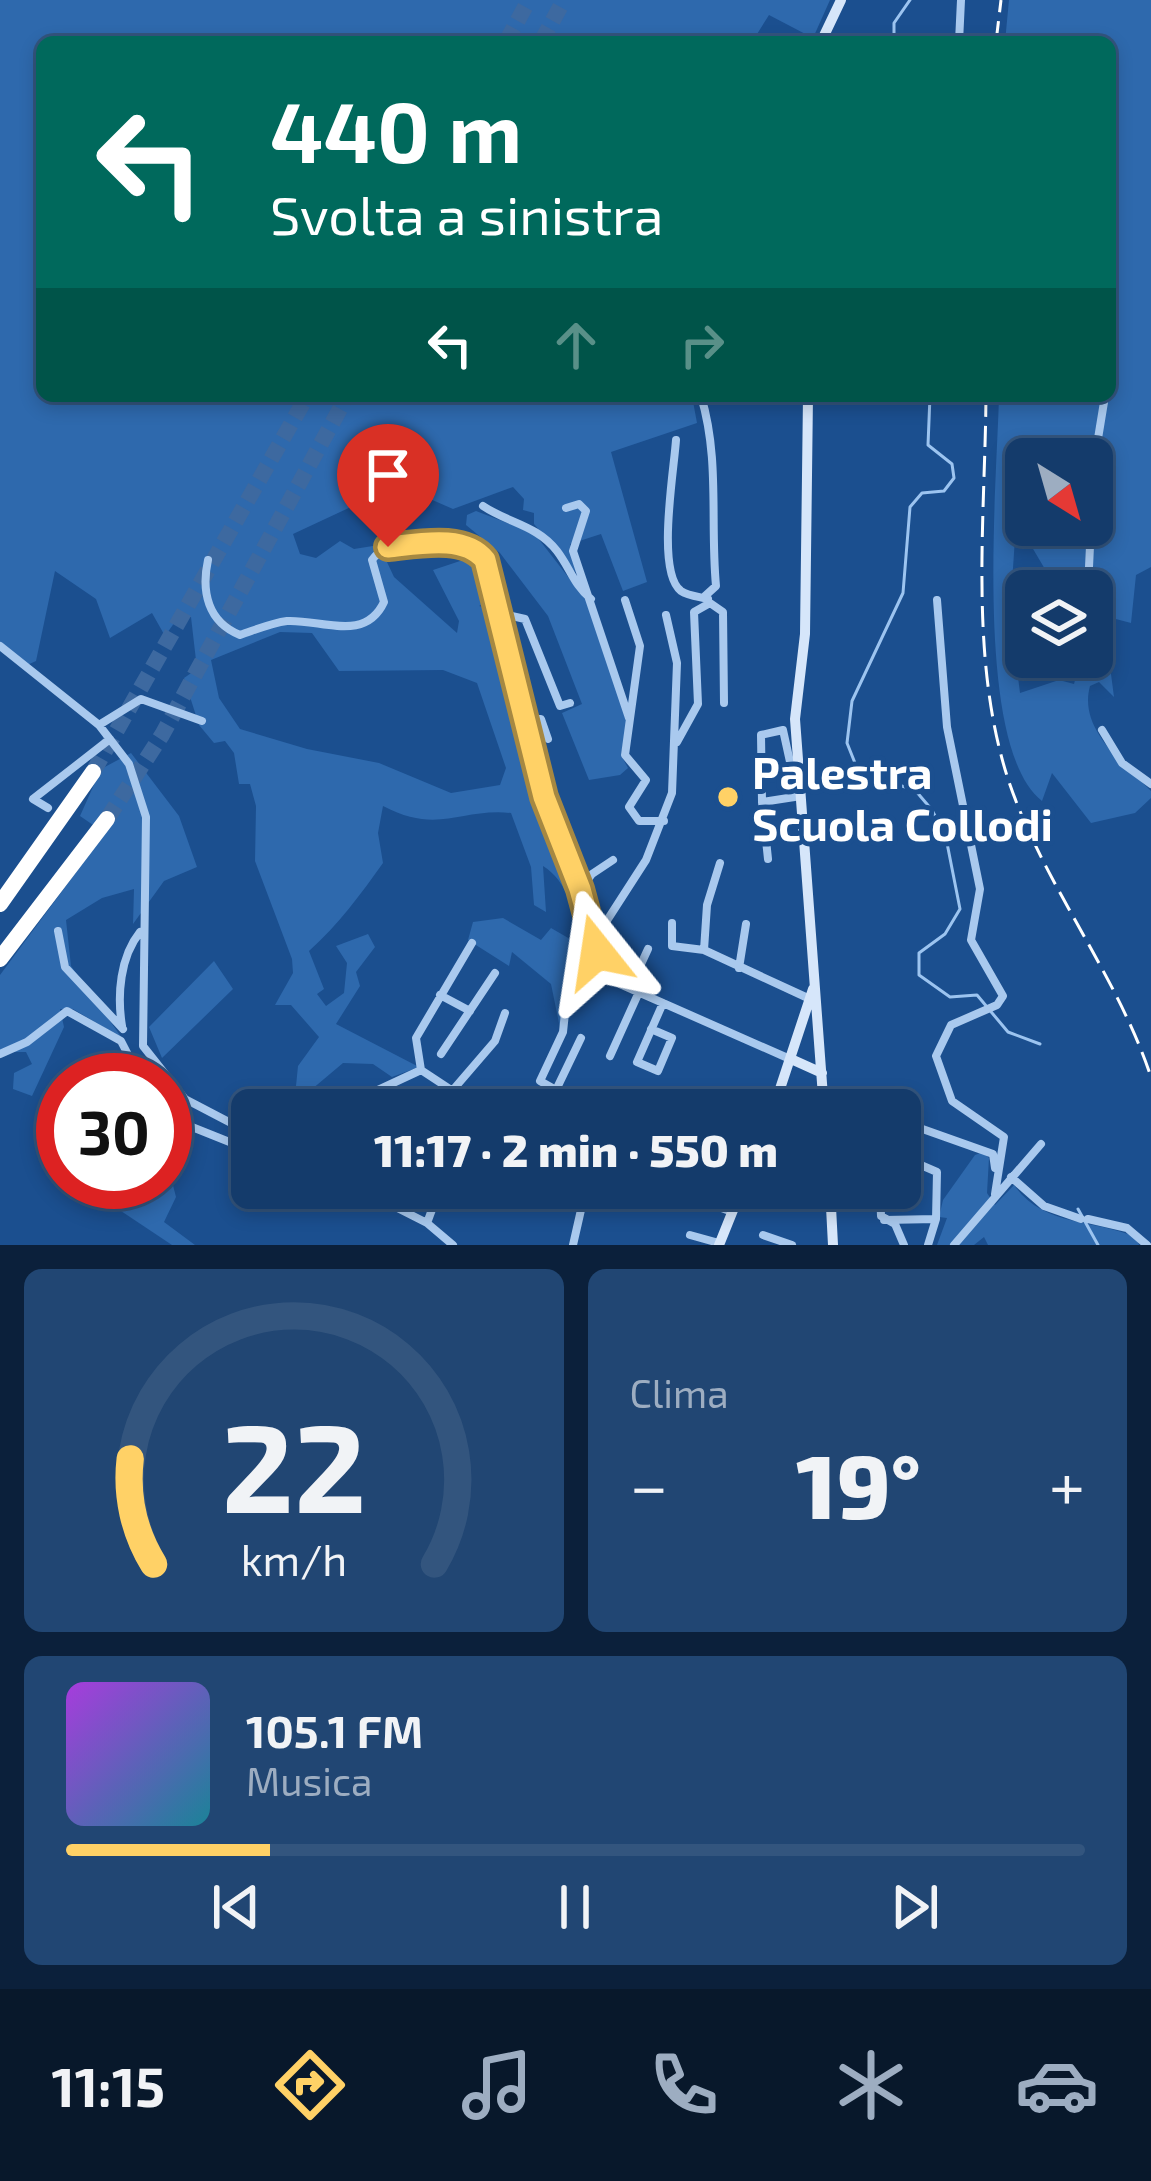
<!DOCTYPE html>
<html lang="it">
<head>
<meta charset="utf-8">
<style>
  body { margin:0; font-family:"Exo 2",sans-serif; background:#214673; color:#f1f3f6; height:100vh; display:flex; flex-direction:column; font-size:45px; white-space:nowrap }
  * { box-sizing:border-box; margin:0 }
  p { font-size:39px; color:#9dadc1 }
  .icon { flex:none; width:66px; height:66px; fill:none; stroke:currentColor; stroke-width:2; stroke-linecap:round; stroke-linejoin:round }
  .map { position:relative; height:1245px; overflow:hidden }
  .sheet { display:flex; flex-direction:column; gap:24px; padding:24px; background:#0b203b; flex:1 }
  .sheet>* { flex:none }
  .top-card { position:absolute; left:36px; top:36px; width:1080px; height:366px; border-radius:18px; box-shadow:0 6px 18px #0003,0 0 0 3px #33557e; background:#00695c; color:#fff; overflow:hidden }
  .needle { width:78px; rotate:143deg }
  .buttons { position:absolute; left:1005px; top:438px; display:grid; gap:24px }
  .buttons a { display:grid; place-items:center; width:108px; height:108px; border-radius:18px; background:#143b6b; box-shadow:0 6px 18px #0003,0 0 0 3px #33557e; font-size:60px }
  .speed { position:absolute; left:36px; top:1053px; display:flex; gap:24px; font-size:60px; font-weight:700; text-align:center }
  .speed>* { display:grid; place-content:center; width:156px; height:156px; border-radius:50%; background:#143b6b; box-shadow:0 6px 18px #0003,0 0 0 3px #33557e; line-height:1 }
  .speed .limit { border:18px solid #d22; background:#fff; color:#111 }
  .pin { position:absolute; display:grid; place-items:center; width:102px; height:102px; color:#fff; margin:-123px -51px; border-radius:50% 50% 50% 0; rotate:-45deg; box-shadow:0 0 12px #0007 }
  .pin .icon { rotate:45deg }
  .me { position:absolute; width:132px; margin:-66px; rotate:345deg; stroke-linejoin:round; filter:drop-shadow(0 0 9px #0008) }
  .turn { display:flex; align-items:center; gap:42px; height:252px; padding:0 36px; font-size:54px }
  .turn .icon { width:156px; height:156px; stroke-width:2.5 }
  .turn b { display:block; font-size:84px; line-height:102px }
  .lanes { display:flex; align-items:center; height:114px; padding:0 36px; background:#0003; justify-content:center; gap:60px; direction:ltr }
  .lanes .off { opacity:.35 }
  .big { font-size:90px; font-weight:800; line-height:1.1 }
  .sheet .card { flex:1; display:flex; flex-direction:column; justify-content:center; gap:18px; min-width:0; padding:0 42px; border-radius:18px; background:#214673 }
  .sheet .dial { align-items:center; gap:0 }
  .dial svg { height:312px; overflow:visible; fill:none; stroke:#33557e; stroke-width:7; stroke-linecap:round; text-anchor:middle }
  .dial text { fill:#f1f3f6; stroke:none }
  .song { display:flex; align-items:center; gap:36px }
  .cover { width:144px; height:144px; border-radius:18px; background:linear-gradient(135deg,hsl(280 70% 55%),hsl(190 70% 35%)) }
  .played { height:12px; border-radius:6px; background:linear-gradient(90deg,#ffd166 20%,#33557e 20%) }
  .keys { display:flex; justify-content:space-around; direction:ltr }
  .heat { display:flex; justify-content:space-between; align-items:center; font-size:66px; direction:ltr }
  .sheet .tiles { flex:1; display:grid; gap:24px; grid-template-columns:1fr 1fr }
  .card:last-child { grid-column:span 2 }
  .trip { position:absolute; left:231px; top:1089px; width:690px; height:120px; border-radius:18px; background:#143b6b; box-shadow:0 6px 18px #0003,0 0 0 3px #33557e; font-weight:800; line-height:120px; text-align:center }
  .menu { display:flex; height:192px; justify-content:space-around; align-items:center; background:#08182b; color:#9dadc1 }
  .menu .icon { width:84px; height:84px }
  .menu .selected { color:#ffd166 }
  .menu b { font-size:54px; color:#f1f3f6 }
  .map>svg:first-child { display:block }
  .green { fill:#2e69ad; fill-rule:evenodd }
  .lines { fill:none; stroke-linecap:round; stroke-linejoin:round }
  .stream { stroke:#9cc4f0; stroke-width:3 }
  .highway-tunnel { stroke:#3d69a0; stroke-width:16; stroke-dasharray:16 8; stroke-linecap:butt }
  .street { stroke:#a9c9ee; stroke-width:8 }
  .secondary { stroke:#d6e6fa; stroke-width:10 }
  .highway { stroke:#fff; stroke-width:16 }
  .rail { stroke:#fff; stroke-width:3; stroke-dasharray:21 9; stroke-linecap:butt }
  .route-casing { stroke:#a68842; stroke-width:30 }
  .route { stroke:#ffd166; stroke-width:21 }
  .poi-dot { fill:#ffd166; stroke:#1b4f8f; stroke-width:4.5 }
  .labels { text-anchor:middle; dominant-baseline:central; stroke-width:10; stroke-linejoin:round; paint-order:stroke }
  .poi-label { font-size:45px; font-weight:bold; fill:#fff; stroke:#1b4f8f; text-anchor:start }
</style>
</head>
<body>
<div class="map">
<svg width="1151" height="1245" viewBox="0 0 1151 1245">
  <rect width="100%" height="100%" fill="#1b4f8f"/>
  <!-- green -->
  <path class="green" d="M0,0H830L813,38L769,15L752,42H42V396H692L697,423L611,452L647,582L623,591L601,534L570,544L579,576L534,524V513L523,510L524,499L513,487L453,509L398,485L293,534L300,554L316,558L340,541L354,549L379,545L394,577L457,633L459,621L433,570L478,555L488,562L489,601L479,606L488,608L536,782L577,887L595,959L567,961L560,1028L551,984L512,952L509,966L468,940L473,922L503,918L541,940L551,928L570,939L578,935C572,908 568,882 543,866L546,912L534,905L531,867L511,813C460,808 438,835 383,806L378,833L383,863C361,894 338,925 309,951L324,989L317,994L326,1006L344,993L347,963L336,946L368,934L375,947L356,972L360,986L336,1024L419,1067L392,1077L373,1064L343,1063L305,1095L296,1086L298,1066L319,1037L291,1005H275L293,973L292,959L255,861L256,806L250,784H239L234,753L225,741L214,743L199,725L184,678L197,669L191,617L177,619L165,636L152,613L110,638L96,599L55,571L36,661L25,666L0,642ZM280,632L312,633L339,671L443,670L477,683L506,768L500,785L451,793L379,763L307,749L240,729L219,698L211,660Z
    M1009,0H1151V567L1136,575L1131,623L1112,618L1092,591L1049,576L1026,537L1015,538L1010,613L1020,693L1059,680L1074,684L1081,657H1092V600L1102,605L1114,697L1099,682L1090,686C1078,729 1123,763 1151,791V798L1135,813L1091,823L1052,773L1042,801C973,747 997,485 999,396H1110V42H1005ZM1026,459H1092V525H1026Z
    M476,511L534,533L590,605L628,717L621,755L628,768L620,775L589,780L562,713L582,704L548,616L500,553L466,525L467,515Z
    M131,753L179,816L197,867L164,881L133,924L134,889L102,898L66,920L71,966L122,1038L73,1009H60L64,1027L32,1096L13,1089L14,1073L32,1064L26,1052H0V975L117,817L101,819L96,827L80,816L101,769Z
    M214,961L233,989L162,1058L149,1027Z
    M983,1152L989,1158L987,1193L995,1205L1014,1185C1043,1227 1093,1219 1136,1237L1139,1245H988L984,1237L974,1245H937L947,1218L939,1217L943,1200L975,1155Z
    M165,1154L176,1197L164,1222L195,1245H172L121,1211L148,1182H165Z"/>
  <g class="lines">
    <!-- stream -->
    <path class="stream" d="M894,42V23L910,0
      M930,396L928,445L952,464L954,478L944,491L922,493L910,507L903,593L852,701L847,743L859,773L915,790L932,810L946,838L960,909L945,934L919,953V975L950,997L977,995L1008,1032L1040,1044
      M1078,1209L1098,1245"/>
    <!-- highway-tunnel -->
    <path class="highway-tunnel" d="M506,42L529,0
      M541,42L564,0
      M93,772L307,396
      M107,819L162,735L347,396"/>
    <!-- street -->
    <path class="street" d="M959,42L961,0
      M701,396C720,459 710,521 716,586L705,596
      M676,440C674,471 656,572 681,591C688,596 701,597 708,599
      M1092,475L1105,396
      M483,506C508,523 537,525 557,551C570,568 574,585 591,599
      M566,508L579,504L586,511L573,551L629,718
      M208,560C201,592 208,622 240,635C255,630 271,623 287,621C321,619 365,643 384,602L372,560C389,535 459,537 481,555L544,797L595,942
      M1089,567L1091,525
      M625,600L640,646L625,755L646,780L629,807L639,821H664
      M937,600L947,727L980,889L971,940L1003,996L997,1005L951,1025L936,1056L952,1101L1004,1137L995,1194
      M495,612L525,619L560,706L570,703
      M666,615L677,663L672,793L646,860L597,936V952L613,981L790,1059
      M0,646L99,725L129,764L146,817L143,1046L185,1099L252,1134
      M522,719H541L548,739
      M99,725L141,699L202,721
      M1102,730L1122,763L1151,784
      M677,742L698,704L694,612L710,603L723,612L724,703
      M762,802L761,735L783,730L796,789
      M48,808L33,799L110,739
      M768,859L762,802L801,796
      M581,889L592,874L613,860
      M672,923V946L704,950L810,999
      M58,931L65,967L123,1029
      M704,950L707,905L720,863
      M570,966L563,1032L540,1081L556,1090L581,1038
      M739,968L746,924
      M630,988L648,949
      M440,995L470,1011
      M122,1026C117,995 120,957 140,932
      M651,1029L672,1038L658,1071L637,1062C646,1042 654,1023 663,1003
      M0,1054L27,1042L67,1011L121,1041L141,1080
      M441,1054L495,973
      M610,1056L639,992
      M421,1070L416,1038L472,943
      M421,1070L465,1099L471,1110
      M452,1091L495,1041L505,1013
      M823,1096L844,1095L859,1110
      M165,1109L192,1127L252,1151
      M362,1110L378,1090L421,1070
      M434,1110L444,1096
      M900,1121L993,1154L995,1168
      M900,1156L937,1172L936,1219
      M1011,1177L1044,1206L1081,1219
      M337,1188L364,1190
      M358,1188L427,1223L453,1245
      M441,1188L477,1207L498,1188
      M670,1188L732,1212
      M880,1188L881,1216L895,1224L904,1245
      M1088,1219L1127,1228L1147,1245
      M884,1220L936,1219L928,1245
      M427,1223L440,1188
      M690,1235L719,1243
      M763,1235L792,1245
      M573,1245L586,1188
      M954,1245L1041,1144"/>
    <!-- secondary -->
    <path class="secondary" d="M821,42L841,0
      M808,396L805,634L795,719L824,1110
      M791,1059L822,1073
      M773,1110L813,989
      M830,1188L833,1245
      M719,1245L742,1188"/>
    <!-- highway -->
    <path class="highway" d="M0,904L93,772
      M0,959L107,819"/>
    <!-- rail -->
    <path class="rail" d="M996,42L1001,0
      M986,396C985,521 969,658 1008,779C1043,884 1116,972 1151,1077"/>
  </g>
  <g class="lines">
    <defs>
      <path id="route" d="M388,547C418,544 465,534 485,560L544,797L580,889L597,952"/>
    </defs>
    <!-- route casing -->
    <use href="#route" class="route-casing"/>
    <!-- route -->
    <use href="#route" class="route"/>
  </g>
  <!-- markers -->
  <circle class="poi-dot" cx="728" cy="797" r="12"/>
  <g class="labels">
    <!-- poi labels -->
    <g class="poi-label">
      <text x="752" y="771">Palestra<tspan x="752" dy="52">Scuola Collodi</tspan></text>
    </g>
  </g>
</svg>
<div class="buttons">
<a><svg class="needle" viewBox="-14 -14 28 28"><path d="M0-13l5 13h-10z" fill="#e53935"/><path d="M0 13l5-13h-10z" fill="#9dadc1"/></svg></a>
<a><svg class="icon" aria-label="layers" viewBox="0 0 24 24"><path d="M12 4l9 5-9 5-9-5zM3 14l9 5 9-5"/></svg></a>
</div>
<div class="speed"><div class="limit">30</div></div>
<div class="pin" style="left:388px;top:547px;background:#d93025"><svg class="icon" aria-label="arrive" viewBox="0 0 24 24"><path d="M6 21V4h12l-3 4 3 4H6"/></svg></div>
<svg class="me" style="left:597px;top:952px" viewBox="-20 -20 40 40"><path d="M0-17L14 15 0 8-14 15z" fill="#ffd166" stroke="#fff" stroke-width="4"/></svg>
<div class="trip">11:17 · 2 min · 550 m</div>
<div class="top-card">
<div class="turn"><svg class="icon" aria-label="left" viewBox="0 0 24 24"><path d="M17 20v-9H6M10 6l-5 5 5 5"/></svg><div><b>440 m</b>Svolta a sinistra</div></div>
<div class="lanes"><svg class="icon" aria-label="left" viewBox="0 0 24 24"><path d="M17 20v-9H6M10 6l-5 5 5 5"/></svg><svg class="icon off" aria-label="ahead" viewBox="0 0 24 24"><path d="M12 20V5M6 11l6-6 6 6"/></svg><svg class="icon off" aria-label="right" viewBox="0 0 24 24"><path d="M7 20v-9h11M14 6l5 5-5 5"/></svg></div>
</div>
</div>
<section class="sheet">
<div class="tiles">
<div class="card dial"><svg viewBox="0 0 100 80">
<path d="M14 69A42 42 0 1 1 86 69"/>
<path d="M14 69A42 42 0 0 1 8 42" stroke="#ffd166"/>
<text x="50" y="56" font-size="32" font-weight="700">22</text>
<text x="50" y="72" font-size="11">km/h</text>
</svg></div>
<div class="card"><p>Clima</p>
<div class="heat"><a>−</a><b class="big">19°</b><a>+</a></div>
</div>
<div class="card">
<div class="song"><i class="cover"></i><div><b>105.1 FM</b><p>Musica</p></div></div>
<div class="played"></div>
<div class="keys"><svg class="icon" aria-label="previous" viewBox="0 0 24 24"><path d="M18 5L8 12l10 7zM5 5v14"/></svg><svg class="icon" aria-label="pause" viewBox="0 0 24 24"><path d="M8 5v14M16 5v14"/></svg><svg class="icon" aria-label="next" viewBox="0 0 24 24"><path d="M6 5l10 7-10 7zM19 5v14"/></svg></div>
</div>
</div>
</section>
<nav class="menu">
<b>11:15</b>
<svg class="icon selected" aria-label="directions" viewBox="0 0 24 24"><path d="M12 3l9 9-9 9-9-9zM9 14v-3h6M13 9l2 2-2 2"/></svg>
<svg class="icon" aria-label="music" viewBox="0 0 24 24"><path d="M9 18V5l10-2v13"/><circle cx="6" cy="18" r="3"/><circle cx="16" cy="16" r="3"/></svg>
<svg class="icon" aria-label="phone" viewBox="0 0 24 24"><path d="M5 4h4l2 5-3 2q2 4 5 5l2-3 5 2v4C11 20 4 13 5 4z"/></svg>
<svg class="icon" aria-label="climate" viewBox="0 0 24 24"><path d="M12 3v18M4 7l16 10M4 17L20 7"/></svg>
<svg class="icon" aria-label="car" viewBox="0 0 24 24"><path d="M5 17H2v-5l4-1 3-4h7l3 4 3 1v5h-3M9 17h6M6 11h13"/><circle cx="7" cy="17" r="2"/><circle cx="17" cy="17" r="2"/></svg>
</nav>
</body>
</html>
